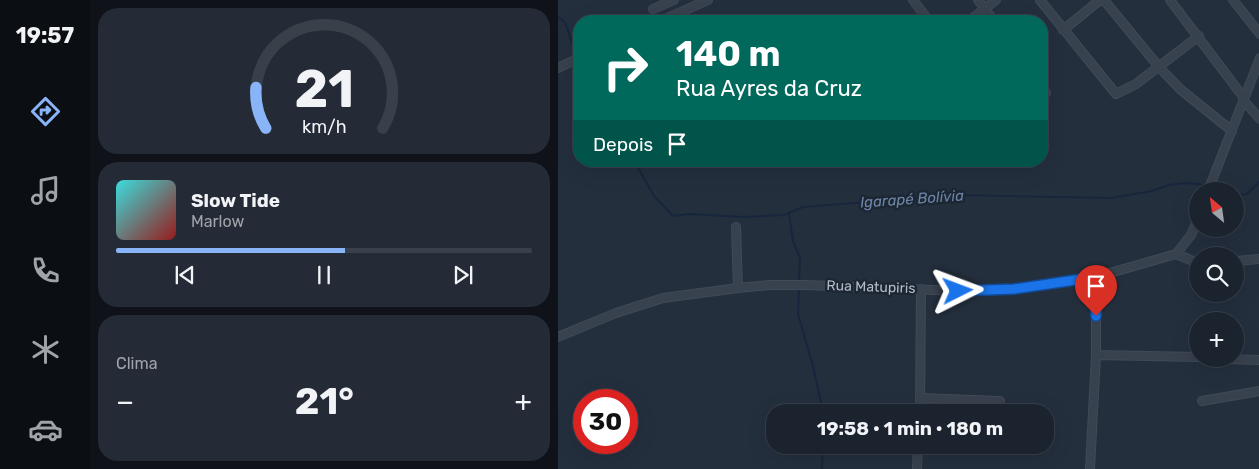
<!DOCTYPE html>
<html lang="pt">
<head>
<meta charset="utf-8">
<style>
  body { margin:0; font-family:Rubik,sans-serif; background:#242b36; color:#f1f3f6; height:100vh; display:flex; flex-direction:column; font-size:19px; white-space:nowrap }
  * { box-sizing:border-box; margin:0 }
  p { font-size:16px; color:#a0a4aa }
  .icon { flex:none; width:28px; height:28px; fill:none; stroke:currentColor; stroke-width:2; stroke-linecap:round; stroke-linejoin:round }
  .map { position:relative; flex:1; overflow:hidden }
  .side { display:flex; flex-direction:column; gap:8px; padding:8px; background:#0f1319; width:468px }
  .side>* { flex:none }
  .top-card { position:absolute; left:15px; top:15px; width:475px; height:152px; border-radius:20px; box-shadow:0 5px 20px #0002,0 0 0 1px #39404a; background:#00695c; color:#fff; overflow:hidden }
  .needle { width:32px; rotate:331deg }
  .controls { position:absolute; left:631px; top:182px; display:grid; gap:10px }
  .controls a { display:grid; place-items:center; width:55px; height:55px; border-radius:50%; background:#1b232e; box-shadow:0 5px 20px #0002,0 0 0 1px #39404a; font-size:25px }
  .speed { position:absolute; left:15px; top:389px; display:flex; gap:10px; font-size:25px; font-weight:700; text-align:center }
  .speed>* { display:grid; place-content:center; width:65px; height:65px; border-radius:50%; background:#1b232e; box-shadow:0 5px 20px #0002,0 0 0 1px #39404a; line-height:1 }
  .speed .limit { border:8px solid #d22; background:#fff; color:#111 }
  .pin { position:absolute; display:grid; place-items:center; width:42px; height:42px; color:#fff; margin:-51px -21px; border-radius:50% 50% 50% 0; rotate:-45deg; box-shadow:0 0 5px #0007 }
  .pin .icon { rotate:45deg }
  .me { position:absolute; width:55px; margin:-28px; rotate:87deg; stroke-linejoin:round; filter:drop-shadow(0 0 4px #0008) }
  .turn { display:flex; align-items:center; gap:18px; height:105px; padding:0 20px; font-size:22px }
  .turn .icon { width:65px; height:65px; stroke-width:2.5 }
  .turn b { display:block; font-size:35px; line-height:42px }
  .then { display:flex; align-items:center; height:48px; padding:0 20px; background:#0003; gap:10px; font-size:19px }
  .big { font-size:38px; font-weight:700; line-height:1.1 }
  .side .card { flex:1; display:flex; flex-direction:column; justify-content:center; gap:8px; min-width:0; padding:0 18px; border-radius:20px; background:#242b36 }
  .side .dial { align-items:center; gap:0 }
  .dial svg { height:130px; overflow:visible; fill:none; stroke:#39404a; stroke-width:7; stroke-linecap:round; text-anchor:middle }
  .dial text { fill:#f1f3f6; stroke:none }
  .song { display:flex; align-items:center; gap:15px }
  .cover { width:60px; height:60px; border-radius:8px; background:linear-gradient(135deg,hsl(180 70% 55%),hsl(0 70% 35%)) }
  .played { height:5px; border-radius:2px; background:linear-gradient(90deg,#8ab4f8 55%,#39404a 55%) }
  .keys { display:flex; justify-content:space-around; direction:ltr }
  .heat { display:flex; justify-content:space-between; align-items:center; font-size:28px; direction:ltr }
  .trip { position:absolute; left:208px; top:404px; width:288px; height:50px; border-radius:20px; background:#1b232e; box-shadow:0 5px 20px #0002,0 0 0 1px #39404a; font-weight:700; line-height:50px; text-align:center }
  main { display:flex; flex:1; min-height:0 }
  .menu { display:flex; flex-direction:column; width:90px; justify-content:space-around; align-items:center; background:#0b0e12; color:#a0a4aa }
  .menu .icon { width:35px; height:35px }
  .menu .on { color:#8ab4f8 }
  .menu b { font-size:22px; color:#f1f3f6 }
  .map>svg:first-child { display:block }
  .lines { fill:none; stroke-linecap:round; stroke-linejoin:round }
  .stream { stroke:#17263c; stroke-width:2 }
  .street-casing { stroke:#414a57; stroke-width:10 }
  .street { stroke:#38414e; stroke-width:8 }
  .route-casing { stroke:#114b97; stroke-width:12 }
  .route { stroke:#1a73e8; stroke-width:9 }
  .labels { text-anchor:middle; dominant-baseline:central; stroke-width:5; stroke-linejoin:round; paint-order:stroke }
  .street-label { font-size:14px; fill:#b4bcc9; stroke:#1d2633 }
  .water-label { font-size:15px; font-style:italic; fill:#6d86a8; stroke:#1d2633 }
</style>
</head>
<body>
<main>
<nav class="menu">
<b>19:57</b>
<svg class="icon on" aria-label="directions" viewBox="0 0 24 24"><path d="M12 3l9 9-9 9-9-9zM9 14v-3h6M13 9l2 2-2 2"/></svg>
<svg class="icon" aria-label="music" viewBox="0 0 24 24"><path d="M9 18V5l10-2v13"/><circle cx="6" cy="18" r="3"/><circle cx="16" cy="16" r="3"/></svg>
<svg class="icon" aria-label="phone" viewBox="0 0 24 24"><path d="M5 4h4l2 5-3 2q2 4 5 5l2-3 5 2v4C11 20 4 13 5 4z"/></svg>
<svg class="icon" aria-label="climate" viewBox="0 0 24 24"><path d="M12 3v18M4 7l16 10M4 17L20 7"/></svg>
<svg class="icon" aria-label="car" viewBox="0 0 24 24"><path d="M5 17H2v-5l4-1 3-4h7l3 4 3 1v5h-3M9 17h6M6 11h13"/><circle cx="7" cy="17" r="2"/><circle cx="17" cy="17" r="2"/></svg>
</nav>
<section class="side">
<div class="card dial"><svg viewBox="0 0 100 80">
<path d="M14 69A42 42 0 1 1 86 69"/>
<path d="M14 69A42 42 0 0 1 8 44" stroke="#8ab4f8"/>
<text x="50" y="56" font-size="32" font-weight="700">21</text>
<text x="50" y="72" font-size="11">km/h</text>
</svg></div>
<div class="card">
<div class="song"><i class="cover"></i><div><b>Slow Tide</b><p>Marlow</p></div></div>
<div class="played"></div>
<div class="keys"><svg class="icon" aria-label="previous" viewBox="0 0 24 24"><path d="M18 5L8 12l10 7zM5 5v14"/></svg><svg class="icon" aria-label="pause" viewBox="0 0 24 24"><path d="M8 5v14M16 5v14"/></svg><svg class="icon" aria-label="next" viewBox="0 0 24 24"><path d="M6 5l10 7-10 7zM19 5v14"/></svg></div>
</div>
<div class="card"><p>Clima</p>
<div class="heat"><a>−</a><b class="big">21°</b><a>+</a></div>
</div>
</section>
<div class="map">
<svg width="702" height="469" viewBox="0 0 702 469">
  <rect width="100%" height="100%" fill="#242f3e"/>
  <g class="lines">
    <!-- stream -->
    <path class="stream" d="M0,17L7,22L19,57
      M76,161L96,196L115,216L132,214L185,217L226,215L245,207L399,195L553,198L594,191L611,185L627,183L641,184L649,187
      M653,189L660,191
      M678,195L689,194L702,181
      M231,213L235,241L242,258L241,283
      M241,288L240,314L255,366L265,412
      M264,469L265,445"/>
    <defs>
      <path id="street" d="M355,0L371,21
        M420,0L436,21
        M482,0L558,94L578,84L641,36
        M546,0L601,67L622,89L674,131
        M612,0L686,98
        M675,0L702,34
        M95,9L116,0
        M103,21L150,0
        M411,21L438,0
        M505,30L542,0
        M0,68L21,58
        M484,87L488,93
        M685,100L702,119
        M650,191L702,58
        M178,227L180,288
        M618,254L640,263
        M678,261L702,259
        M0,337L58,313L105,298L180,288L212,285H248L400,291L457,289L538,277L618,254L633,235L640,219
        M538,355L640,357
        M666,359L702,360
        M362,398L442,401
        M644,401L702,391
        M362,412L363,289
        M359,469L360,445
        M532,469L538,355V277"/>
    </defs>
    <!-- street casing -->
    <use href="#street" class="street-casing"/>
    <!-- street -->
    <use href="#street" class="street"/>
  </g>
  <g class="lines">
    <defs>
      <path id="route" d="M400,291L456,289L538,277V316"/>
    </defs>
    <!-- route casing -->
    <use href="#route" class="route-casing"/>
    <!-- route -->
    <use href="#route" class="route"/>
  </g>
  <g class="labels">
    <!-- street labels -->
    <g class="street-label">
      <text transform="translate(313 287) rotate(2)">Rua Matupiris</text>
    </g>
    <!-- water labels -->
    <g class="water-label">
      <text transform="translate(354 199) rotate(-4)">Igarapé Bolívia</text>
    </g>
  </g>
</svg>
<div class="controls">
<a><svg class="needle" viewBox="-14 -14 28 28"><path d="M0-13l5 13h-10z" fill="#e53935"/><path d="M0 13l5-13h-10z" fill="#a0a4aa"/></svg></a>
<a><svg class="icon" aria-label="search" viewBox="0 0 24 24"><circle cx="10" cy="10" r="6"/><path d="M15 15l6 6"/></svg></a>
<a>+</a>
</div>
<div class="speed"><div class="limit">30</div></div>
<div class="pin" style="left:538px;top:316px;background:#d93025"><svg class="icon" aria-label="arrive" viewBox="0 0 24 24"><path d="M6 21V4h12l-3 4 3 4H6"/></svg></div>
<svg class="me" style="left:400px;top:291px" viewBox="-20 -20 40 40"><path d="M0-17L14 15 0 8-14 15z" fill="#1a73e8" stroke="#fff" stroke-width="4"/></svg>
<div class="trip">19:58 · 1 min · 180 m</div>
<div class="top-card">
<div class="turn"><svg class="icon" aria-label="right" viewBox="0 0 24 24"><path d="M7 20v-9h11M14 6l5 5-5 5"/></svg><div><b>140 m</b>Rua Ayres da Cruz</div></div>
<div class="then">Depois<svg class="icon" aria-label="arrive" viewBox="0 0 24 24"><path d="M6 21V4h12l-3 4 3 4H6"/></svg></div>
</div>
</div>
</main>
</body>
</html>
